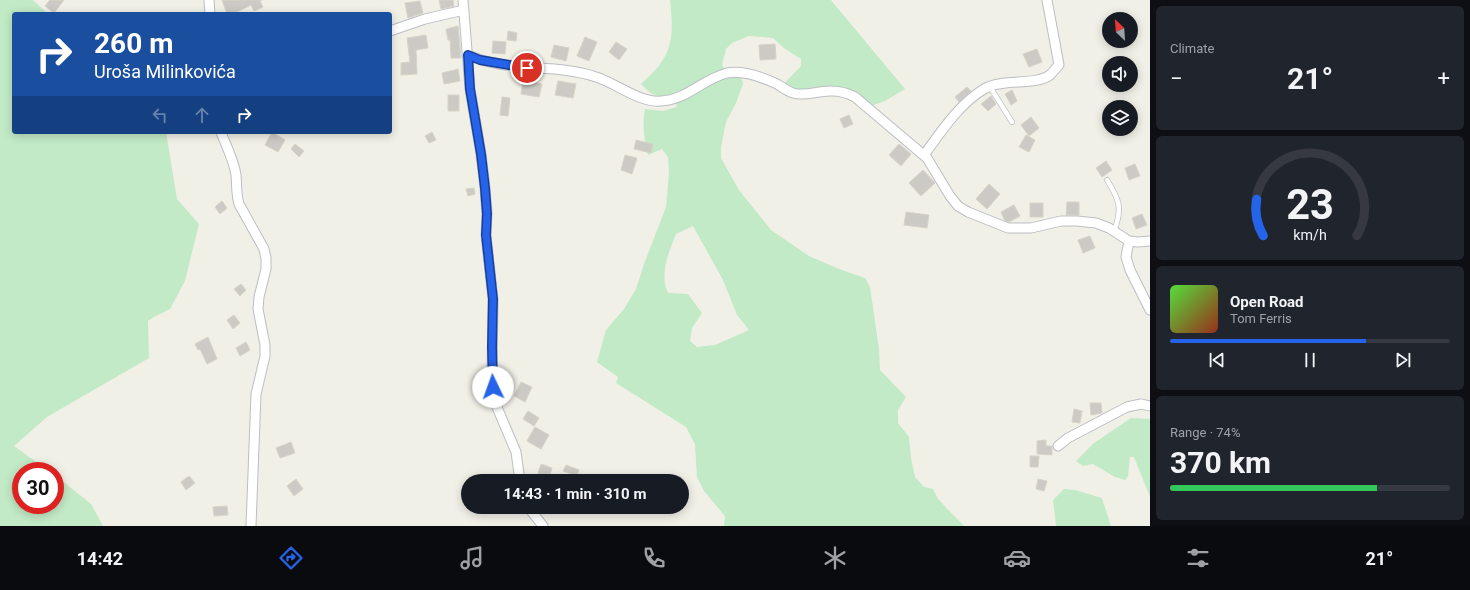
<!DOCTYPE html>
<html lang="en">
<head>
<meta charset="utf-8">
<style>
  body { margin:0; font-family:Roboto,sans-serif; background:#20242c; color:#f1f3f6; height:100vh; display:flex; flex-direction:column; font-size:15px; white-space:nowrap }
  * { box-sizing:border-box; margin:0 }
  p { font-size:13px; color:#9ea1a6 }
  .icon { flex:none; width:22px; height:22px; fill:none; stroke:currentColor; stroke-width:2; stroke-linecap:round; stroke-linejoin:round }
  .map { position:relative; flex:1; overflow:hidden }
  .drawer { display:flex; flex-direction:column; gap:6px; padding:6px; background:#0d0f14; width:320px }
  .drawer>* { flex:none }
  .guide { position:absolute; left:12px; top:12px; width:380px; height:122px; border-radius:4px; box-shadow:0 2px 10px #0003; background:#1a4fa0; color:#fff; overflow:hidden }
  .needle { width:26px; rotate:335deg }
  .tools { position:absolute; left:1102px; top:12px; display:grid; gap:8px }
  .tools a { display:grid; place-items:center; width:36px; height:36px; border-radius:50%; background:#171b24; box-shadow:0 2px 10px #0003; font-size:20px }
  .speed { position:absolute; left:12px; top:462px; display:flex; gap:8px; font-size:20px; font-weight:700; text-align:center }
  .speed>* { display:grid; place-content:center; width:52px; height:52px; border-radius:50%; background:#171b24; box-shadow:0 2px 10px #0003; line-height:1 }
  .speed .limit { border:6px solid #d22; background:#fff; color:#111 }
  .pin { position:absolute; display:grid; place-items:center; width:34px; height:34px; color:#fff; margin:-17px; border:2px solid #fff; border-radius:50%; box-shadow:0 1px 4px #0007 }
  .me { position:absolute; width:44px; margin:-22px; rotate:357deg; stroke-linejoin:round; filter:drop-shadow(0 0 3px #0008) }
  .turn { display:flex; align-items:center; gap:14px; height:84px; padding:0 16px; font-size:18px }
  .turn .icon { width:52px; height:52px; stroke-width:2.5 }
  .turn b { display:block; font-size:28px; line-height:34px }
  .lanes { display:flex; align-items:center; height:38px; padding:0 16px; background:#0003; justify-content:center; gap:20px; direction:ltr }
  .lanes .off { opacity:.35 }
  .big { font-size:30px; font-weight:700; line-height:1.1 }
  .drawer .card { flex:1; display:flex; flex-direction:column; justify-content:center; gap:6px; min-width:0; padding:0 14px; border-radius:6px; background:#20242c }
  .drawer .dial { align-items:center; gap:0 }
  .dial svg { height:104px; overflow:visible; fill:none; stroke:#363941; stroke-width:7; stroke-linecap:round; text-anchor:middle }
  .dial text { fill:#f1f3f6; stroke:none }
  .song { display:flex; align-items:center; gap:12px }
  .cover { width:48px; height:48px; border-radius:6px; background:linear-gradient(135deg,hsl(110 70% 55%),hsl(10 70% 35%)) }
  .played { height:4px; border-radius:2px; background:linear-gradient(90deg,#2563eb 70%,#363941 70%) }
  .keys { display:flex; justify-content:space-around; direction:ltr }
  .heat { display:flex; justify-content:space-between; align-items:center; font-size:22px; direction:ltr }
  .charge { height:6px; border-radius:3px; background:linear-gradient(90deg,#34c759 74%,#363941 0) }
  .trip { position:absolute; left:461px; top:474px; width:228px; height:40px; border-radius:20px; background:#171b24; box-shadow:0 2px 10px #0003; font-weight:700; line-height:40px; text-align:center }
  .dock { display:flex; height:64px; justify-content:space-around; align-items:center; background:#090b0e; color:#9ea1a6 }
  .dock .icon { width:28px; height:28px }
  .dock .selected { color:#2563eb }
  .dock b { font-size:18px; color:#f1f3f6 }
  main { display:flex; flex:1; min-height:0 }
  .map>svg:first-child { display:block }
  .green { fill:#c2eac6; fill-rule:evenodd }
  .building { fill:#cccac4; stroke:#d7d3c5 }
  .lines { fill:none; stroke-linecap:round; stroke-linejoin:round }
  .service-casing { stroke:#bbbec3; stroke-width:6 }
  .minor-casing { stroke:#bbbec3; stroke-width:11 }
  .service { stroke:#fff; stroke-width:4.5 }
  .minor { stroke:#fff; stroke-width:9 }
  .route-casing { stroke:#184099; stroke-width:10 }
  .route { stroke:#2563eb; stroke-width:7 }
</style>
</head>
<body>
<main>
<div class="map">
<svg width="1150" height="526" viewBox="0 0 1150 526">
  <rect width="100%" height="100%" fill="#f1f0e7"/>
  <!-- green -->
  <path class="green" d="M0,0H33L48,14H14V132H166L177,199L199,224L185,281L170,309L154,317L148,321L149,358L47,417L14,446L49,471H21V505H55V475L91,504L103,526H0Z
    M670,0H831L905,89L885,101L868,107L845,94L780,88L801,66V59L784,48L773,38L749,36L732,43L726,49L722,65L725,70L739,69L743,84L736,103L726,122L721,147V158L731,176L739,190L771,230L809,256L839,269L865,278L870,287L879,349L880,370L906,397L898,410V423L909,437L911,458L915,477L924,487L933,489L938,499L964,526H724L725,516L704,491L697,477L695,444L686,427L616,383L618,377L597,362L606,330L624,309L636,289L644,264L666,207L669,172L668,157L662,149L648,155C644,139 642,125 645,109L662,111L677,107L674,97C656,98 653,96 641,84C648,77 657,70 662,61C675,42 672,21 670,0ZM693,226L723,280L737,315L749,330L715,345L697,347L690,341L692,328L702,313L688,294L668,293C659,274 669,252 676,234Z
    M1131,418L1150,419V497L1134,457H1130L1128,476L1125,480L1115,477L1093,464L1083,466L1076,461L1094,443Z
    M1064,489L1075,490L1102,498L1111,526H1056L1053,500Z"/>
  <!-- building -->
  <path class="building" d="M50,0H64L54,13L45,6Z
    M222,0H262L260,1L263,7L254,11L251,5L239,11L227,14Z
    M439,0H453L454,6L441,9Z
    M420,1L423,13L408,18L405,3Z
    M458,26L461,58H451L450,40H448L446,29Z
    M508,31L517,33L516,41L507,40Z
    M426,35L428,48L416,50L417,74L401,75V63L410,62L407,38Z
    M585,37L597,42L589,61L577,56Z
    M493,41L506,42L505,54L492,53Z
    M616,42L627,49L619,60L609,52Z
    M775,44L776,59L760,60L759,45Z
    M554,45L569,48L566,61L551,57Z
    M1037,49L1042,62L1029,67L1023,54Z
    M458,69L460,81L444,84L442,73Z
    M523,80L542,84L539,97L521,94Z
    M558,81L576,84L573,98L555,95Z
    M967,87L971,91L959,102L955,97Z
    M1012,90L1017,101L1011,105L1005,94Z
    M448,95H459V111H448Z
    M991,96L996,104L988,111L981,104Z
    M502,97L510,98L508,116L500,115Z
    M849,115L853,124L844,128L840,119Z
    M1031,117L1039,128L1029,136L1021,125Z
    M272,132L285,140L278,152L265,145Z
    M432,132L436,140L429,143L425,136Z
    M1026,135L1035,140L1029,152L1019,147Z
    M636,140L653,144L651,153L634,149Z
    M295,144L304,151L299,157L291,149Z
    M899,144L911,154L901,166L889,155Z
    M625,155L637,158L632,174L621,170Z
    M1106,161L1112,170L1102,177L1096,168Z
    M1135,164L1140,176L1129,180L1125,168Z
    M923,170L935,183L921,196L909,183Z
    M989,184L1000,194L987,209L976,199Z
    M474,188L475,194L468,196L466,189Z
    M222,201L227,208L220,214L215,207Z
    M1067,202H1079V215H1066Z
    M1030,203H1043V217H1030Z
    M1014,205L1020,216L1009,222L1005,221L1001,212Z
    M906,212L929,215L927,228L904,225Z
    M1142,214L1147,225L1136,229L1132,218Z
    M1090,236L1095,248L1083,253L1078,240Z
    M241,284L246,290L240,296L234,289Z
    M234,315L240,323L233,329L227,320Z
    M208,337L217,359L207,364L200,349L198,350L195,344Z
    M246,342L250,350L240,356L236,348Z
    M521,382L532,387L525,402L514,396Z
    M1090,403H1101L1102,413L1091,415Z
    M1074,409L1082,411L1080,423L1072,422Z
    M528,411L539,418L534,426L523,419Z
    M535,427L549,435L541,449L527,441Z
    M1046,440V446H1052V455L1037,454V441Z
    M291,442L295,453L280,458L276,448Z
    M1030,456H1039L1038,467H1030Z
    M541,464L552,468L548,481L537,477Z
    M566,465L579,470L577,476L563,471Z
    M189,476L195,483L186,490L181,482Z
    M296,479L303,489L294,496L287,486Z
    M1038,479L1047,481L1044,491L1036,489Z
    M227,506L228,515L214,516L213,507Z"/>
  <g class="lines">
    <defs>
      <path id="service" d="M990,87L1012,122
        M1107,180C1119,199 1123,208 1114,231"/>
      <path id="minor" d="M209,0L210,14
        M463,0L470,89L481,154L485,188L487,214L486,235L493,299L492,377L493,397L499,412L516,452L520,481
        M390,31L425,19L464,10
        M468,55C509,73 555,63 596,77C616,83 639,103 661,101C686,100 703,79 727,73C744,70 762,77 777,84C782,87 787,91 793,93C807,97 818,90 832,91C840,91 847,93 855,97L927,158L950,196L958,206L968,212L1008,228H1031L1061,221H1077L1096,223L1109,228L1129,241L1138,242L1150,241
        M221,132C226,146 234,160 236,175C237,185 236,194 239,204L264,249L266,258V269L259,297L258,309L265,345V356L256,394L251,526
        M924,155C941,132 959,104 984,89C1003,78 1035,86 1050,75C1053,72 1056,68 1059,65L1047,0
        M1129,241L1126,257L1130,270L1150,310
        M1058,446L1068,438L1127,407L1141,404L1150,406
        M528,507L543,526"/>
    </defs>
    <!-- service casing -->
    <use href="#service" class="service-casing"/>
    <!-- minor casing -->
    <use href="#minor" class="minor-casing"/>
    <!-- service -->
    <use href="#service" class="service"/>
    <!-- minor -->
    <use href="#minor" class="minor"/>
  </g>
  <g class="lines">
    <defs>
      <path id="route" d="M493,387L492,347L493,299L486,235L487,214L485,188L481,154L470,89L468,55L480,60L527,68"/>
    </defs>
    <!-- route casing -->
    <use href="#route" class="route-casing"/>
    <!-- route -->
    <use href="#route" class="route"/>
  </g>
</svg>
<div class="tools">
<a><svg class="needle" viewBox="-14 -14 28 28"><path d="M0-13l5 13h-10z" fill="#e53935"/><path d="M0 13l5-13h-10z" fill="#9ea1a6"/></svg></a>
<a><svg class="icon" aria-label="sound" viewBox="0 0 24 24"><path d="M4 9h4l5-4v14l-5-4H4zM17 9q2 3 0 6"/></svg></a>
<a><svg class="icon" aria-label="layers" viewBox="0 0 24 24"><path d="M12 4l9 5-9 5-9-5zM3 14l9 5 9-5"/></svg></a>
</div>
<div class="speed"><div class="limit">30</div></div>
<div class="pin" style="left:527px;top:68px;background:#d93025"><svg class="icon" aria-label="arrive" viewBox="0 0 24 24"><path d="M6 21V4h12l-3 4 3 4H6"/></svg></div>
<svg class="me" style="left:493px;top:387px" viewBox="-20 -20 40 40"><circle r="19" fill="#fff"/><path d="M0-13L10 11 0 6-10 11z" fill="#2563eb"/></svg>
<div class="trip">14:43 · 1 min · 310 m</div>
<div class="guide">
<div class="turn"><svg class="icon" aria-label="right" viewBox="0 0 24 24"><path d="M7 20v-9h11M14 6l5 5-5 5"/></svg><div><b>260 m</b>Uroša Milinkovića</div></div>
<div class="lanes"><svg class="icon off" aria-label="left" viewBox="0 0 24 24"><path d="M17 20v-9H6M10 6l-5 5 5 5"/></svg><svg class="icon off" aria-label="ahead" viewBox="0 0 24 24"><path d="M12 20V5M6 11l6-6 6 6"/></svg><svg class="icon" aria-label="right" viewBox="0 0 24 24"><path d="M7 20v-9h11M14 6l5 5-5 5"/></svg></div>
</div>
</div>
<section class="drawer">
<div class="card"><p>Climate</p>
<div class="heat"><a>−</a><b class="big">21°</b><a>+</a></div>
</div>
<div class="card dial"><svg viewBox="0 0 100 80">
<path d="M14 69A42 42 0 1 1 86 69"/>
<path d="M14 69A42 42 0 0 1 9 41" stroke="#2563eb"/>
<text x="50" y="56" font-size="32" font-weight="700">23</text>
<text x="50" y="72" font-size="11">km/h</text>
</svg></div>
<div class="card">
<div class="song"><i class="cover"></i><div><b>Open Road</b><p>Tom Ferris</p></div></div>
<div class="played"></div>
<div class="keys"><svg class="icon" aria-label="previous" viewBox="0 0 24 24"><path d="M18 5L8 12l10 7zM5 5v14"/></svg><svg class="icon" aria-label="pause" viewBox="0 0 24 24"><path d="M8 5v14M16 5v14"/></svg><svg class="icon" aria-label="next" viewBox="0 0 24 24"><path d="M6 5l10 7-10 7zM19 5v14"/></svg></div>
</div>
<div class="card"><p>Range · 74%</p><b class="big">370 km</b><div class="charge"></div></div>
</section>
</main>
<nav class="dock">
<b>14:42</b>
<svg class="icon selected" aria-label="directions" viewBox="0 0 24 24"><path d="M12 3l9 9-9 9-9-9zM9 14v-3h6M13 9l2 2-2 2"/></svg>
<svg class="icon" aria-label="music" viewBox="0 0 24 24"><path d="M9 18V5l10-2v13"/><circle cx="6" cy="18" r="3"/><circle cx="16" cy="16" r="3"/></svg>
<svg class="icon" aria-label="phone" viewBox="0 0 24 24"><path d="M5 4h4l2 5-3 2q2 4 5 5l2-3 5 2v4C11 20 4 13 5 4z"/></svg>
<svg class="icon" aria-label="climate" viewBox="0 0 24 24"><path d="M12 3v18M4 7l16 10M4 17L20 7"/></svg>
<svg class="icon" aria-label="car" viewBox="0 0 24 24"><path d="M5 17H2v-5l4-1 3-4h7l3 4 3 1v5h-3M9 17h6M6 11h13"/><circle cx="7" cy="17" r="2"/><circle cx="17" cy="17" r="2"/></svg>
<svg class="icon" aria-label="filters" viewBox="0 0 24 24"><path d="M4 7h16M4 17h16"/><circle cx="9" cy="7" r="2"/><circle cx="15" cy="17" r="2"/></svg>
<b>21°</b>
</nav>
</body>
</html>
